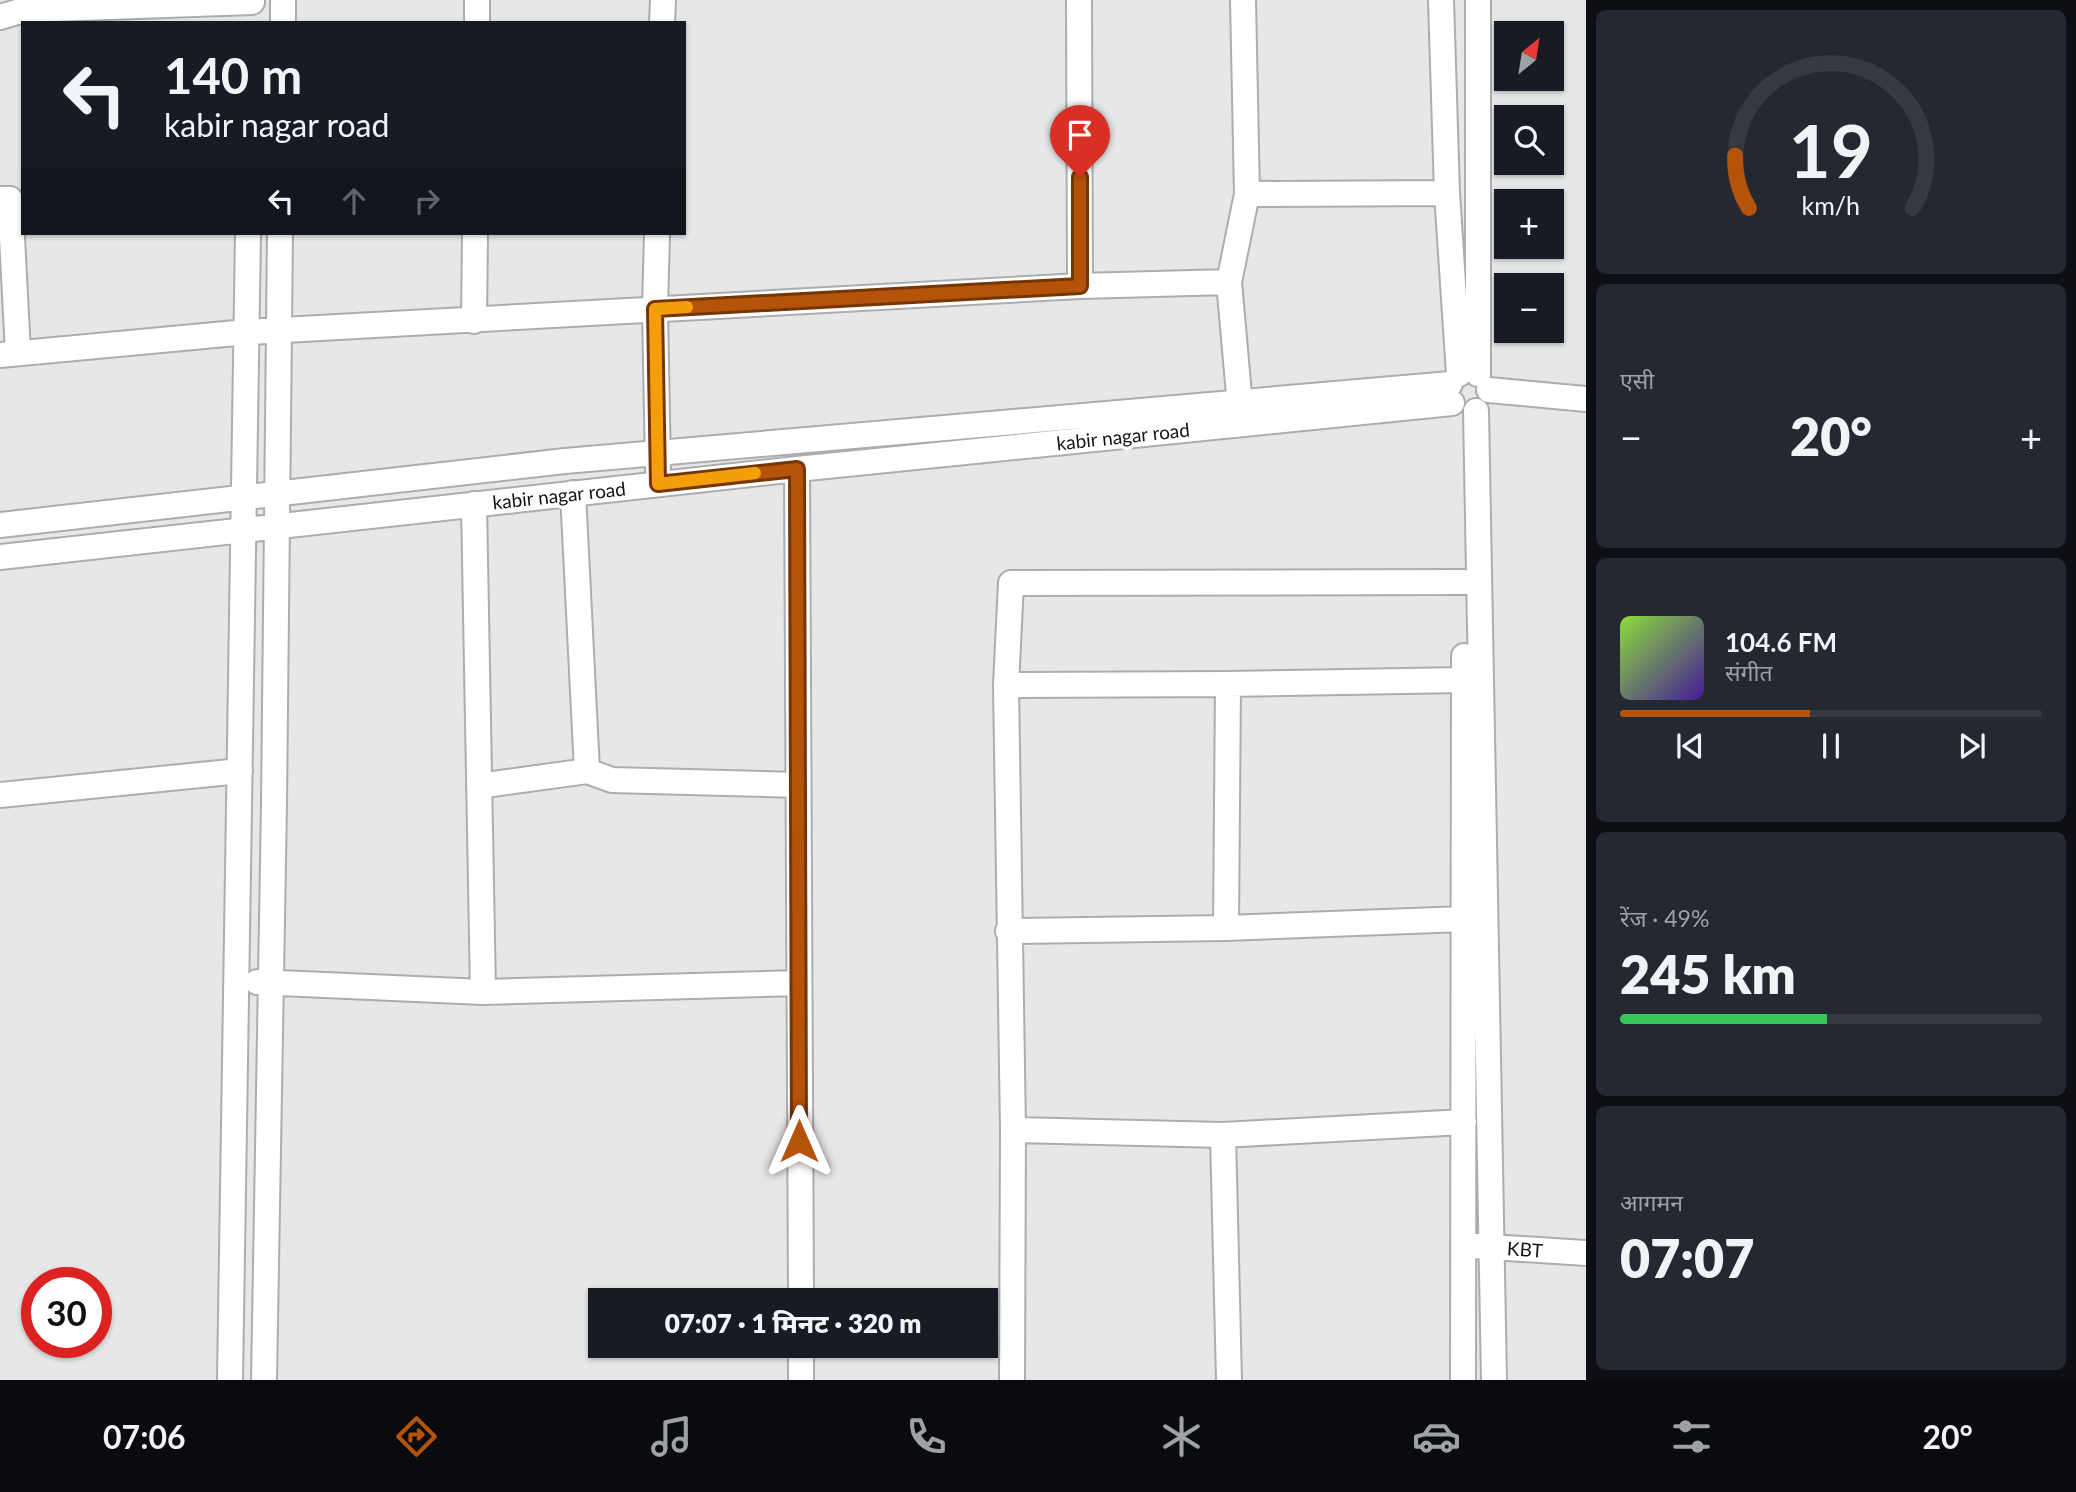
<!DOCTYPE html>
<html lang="hi">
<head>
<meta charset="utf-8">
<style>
  body { margin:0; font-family:Lato,"Noto Sans Devanagari",sans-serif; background:#242831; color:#f1f3f6; height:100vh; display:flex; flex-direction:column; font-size:26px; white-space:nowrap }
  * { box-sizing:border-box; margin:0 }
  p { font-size:23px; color:#9ea1a6 }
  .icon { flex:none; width:38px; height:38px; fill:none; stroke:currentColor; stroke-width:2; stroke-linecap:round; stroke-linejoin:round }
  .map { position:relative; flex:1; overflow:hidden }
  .side { display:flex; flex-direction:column; gap:10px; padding:10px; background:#0d0f14; width:490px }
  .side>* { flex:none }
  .hud { position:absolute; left:21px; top:21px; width:665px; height:214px; border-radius:0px; box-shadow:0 2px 5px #0004; background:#171b24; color:#f1f3f6; overflow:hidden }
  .needle { width:46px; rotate:30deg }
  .fabs { position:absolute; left:1494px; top:21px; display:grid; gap:14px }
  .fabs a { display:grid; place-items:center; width:70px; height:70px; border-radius:0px; background:#171b24; box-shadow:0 2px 5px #0004; font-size:35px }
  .speed { position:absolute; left:21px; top:1267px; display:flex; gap:14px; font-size:35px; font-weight:700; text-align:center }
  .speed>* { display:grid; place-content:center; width:91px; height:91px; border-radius:50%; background:#171b24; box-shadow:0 2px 5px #0004; line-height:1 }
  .speed .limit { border:10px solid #d22; background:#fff; color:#111 }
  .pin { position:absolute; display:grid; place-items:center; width:60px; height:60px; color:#fff; margin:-72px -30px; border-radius:50% 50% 50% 0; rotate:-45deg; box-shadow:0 0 7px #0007 }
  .pin .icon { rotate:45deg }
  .me { position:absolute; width:77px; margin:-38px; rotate:0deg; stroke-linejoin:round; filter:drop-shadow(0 0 5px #0008) }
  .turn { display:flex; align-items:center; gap:24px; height:147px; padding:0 28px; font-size:32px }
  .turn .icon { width:91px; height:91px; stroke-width:2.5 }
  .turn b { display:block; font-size:49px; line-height:60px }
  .lanes { display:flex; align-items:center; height:66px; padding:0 28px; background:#0003; justify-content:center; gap:35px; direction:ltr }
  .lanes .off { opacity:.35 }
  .big { font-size:52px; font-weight:800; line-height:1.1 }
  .side .card { flex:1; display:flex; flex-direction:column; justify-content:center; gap:10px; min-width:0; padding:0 24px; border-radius:10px; background:#242831 }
  .side .dial { align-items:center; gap:0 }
  .dial svg { height:182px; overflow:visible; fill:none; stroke:#363941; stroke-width:7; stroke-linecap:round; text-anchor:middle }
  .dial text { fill:#f1f3f6; stroke:none }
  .song { display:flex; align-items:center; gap:21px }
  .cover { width:84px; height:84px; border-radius:10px; background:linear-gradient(135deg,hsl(90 70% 55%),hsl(260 70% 35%)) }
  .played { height:7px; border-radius:4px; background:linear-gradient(90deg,#b45309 45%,#363941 45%) }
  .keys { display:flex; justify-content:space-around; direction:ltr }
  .heat { display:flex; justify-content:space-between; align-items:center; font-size:38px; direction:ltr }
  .charge { height:10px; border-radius:5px; background:linear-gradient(90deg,#34c759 49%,#363941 0) }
  .trip { position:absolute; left:588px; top:1288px; width:410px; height:70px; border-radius:0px; background:#171b24; box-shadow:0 2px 5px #0004; font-weight:800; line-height:70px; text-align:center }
  .menu { display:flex; height:112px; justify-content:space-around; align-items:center; background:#090b0e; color:#9ea1a6 }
  .menu .icon { width:49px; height:49px }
  .menu .selected { color:#b45309 }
  .menu b { font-size:32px; color:#f1f3f6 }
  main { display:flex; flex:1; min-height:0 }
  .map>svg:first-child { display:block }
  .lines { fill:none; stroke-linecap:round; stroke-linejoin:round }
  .minor-casing { stroke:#adadaf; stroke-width:28 }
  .minor { stroke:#fff; stroke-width:24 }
  .route-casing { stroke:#753606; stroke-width:18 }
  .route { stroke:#b45309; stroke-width:12 }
  .slow { stroke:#f59e0b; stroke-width:12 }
  .labels { text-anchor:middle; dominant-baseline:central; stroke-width:7; stroke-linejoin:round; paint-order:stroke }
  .street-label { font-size:19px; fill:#131414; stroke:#fff }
</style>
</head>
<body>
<main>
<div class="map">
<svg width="1586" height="1380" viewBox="0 0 1586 1380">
  <rect width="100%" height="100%" fill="#e6e7e9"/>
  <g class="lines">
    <defs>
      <path id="minor" d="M1079,0L1080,286
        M1441,0L1447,193L1459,374
        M1478,0V374
        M0,17L24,10L252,2
        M283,23V0
        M477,23V0
        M662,23L663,0
        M1247,194L1447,193
        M0,199H10L18,353
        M657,233L655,309L658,469
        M474,321L475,233
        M0,355L247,332L1080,286L1229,282
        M1489,390L1586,399
        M1476,411L1494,1380
        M1241,417L1229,282L1247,194L1243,0
        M797,469L801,1300
        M573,493L587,771
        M474,504L483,992
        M0,525L565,461L1450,384
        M0,557L797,469L1452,403
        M1006,685L1228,684L1464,680
        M479,786L587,771L612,780L798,785
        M0,795L240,771
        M1226,928L1228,684
        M1008,931L1226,928L1464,919
        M257,982L483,992L798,983
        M1013,1130L1223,1135L1464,1122
        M1223,1135L1229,1380
        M1475,1246L1586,1253
        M801,1346V1380
        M230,1380L248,233
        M264,1380L274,804L280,233
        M1012,1380L1013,1130L1006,685L1011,583L1464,582
        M1463,1380L1464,656"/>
    </defs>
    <!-- minor casing -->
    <use href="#minor" class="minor-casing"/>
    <!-- minor -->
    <use href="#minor" class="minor"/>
  </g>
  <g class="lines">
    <defs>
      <path id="route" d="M799,1141L797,469L658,484L655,309L1080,286V177"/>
    </defs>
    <!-- route casing -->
    <use href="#route" class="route-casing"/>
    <!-- route -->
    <use href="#route" class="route"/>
    <!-- slow -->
    <path class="slow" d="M687,307L655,309L658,484L755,473"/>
  </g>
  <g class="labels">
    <!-- street labels -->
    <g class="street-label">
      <text transform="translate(1123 436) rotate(-6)">kabir nagar road</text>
      <text transform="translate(559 495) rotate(-6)">kabir nagar road</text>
      <text transform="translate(1525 1249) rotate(4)">KBT</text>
    </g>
  </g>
</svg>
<div class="fabs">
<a><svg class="needle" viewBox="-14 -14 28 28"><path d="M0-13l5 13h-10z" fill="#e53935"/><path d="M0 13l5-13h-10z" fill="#9ea1a6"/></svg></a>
<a><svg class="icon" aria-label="search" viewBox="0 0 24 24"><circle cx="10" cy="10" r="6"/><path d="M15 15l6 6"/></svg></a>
<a>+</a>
<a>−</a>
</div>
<div class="speed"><div class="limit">30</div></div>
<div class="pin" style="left:1080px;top:177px;background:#d93025"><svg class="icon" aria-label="arrive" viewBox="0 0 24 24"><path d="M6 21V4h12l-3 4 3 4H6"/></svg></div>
<svg class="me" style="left:799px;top:1141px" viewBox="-20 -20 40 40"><path d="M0-17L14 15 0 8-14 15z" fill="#b45309" stroke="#fff" stroke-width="4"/></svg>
<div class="trip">07:07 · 1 मिनट · 320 m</div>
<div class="hud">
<div class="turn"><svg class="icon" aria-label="left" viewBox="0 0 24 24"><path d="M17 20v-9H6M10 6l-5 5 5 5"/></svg><div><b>140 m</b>kabir nagar road</div></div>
<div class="lanes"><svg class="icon" aria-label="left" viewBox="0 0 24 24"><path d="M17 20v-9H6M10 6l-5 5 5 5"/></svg><svg class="icon off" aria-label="ahead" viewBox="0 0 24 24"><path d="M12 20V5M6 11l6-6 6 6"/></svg><svg class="icon off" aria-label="right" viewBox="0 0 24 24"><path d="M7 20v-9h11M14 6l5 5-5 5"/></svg></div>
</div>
</div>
<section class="side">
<div class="card dial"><svg viewBox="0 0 100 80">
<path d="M14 69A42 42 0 1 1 86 69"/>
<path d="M14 69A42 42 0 0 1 8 46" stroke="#b45309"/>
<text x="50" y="56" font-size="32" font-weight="700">19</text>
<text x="50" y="72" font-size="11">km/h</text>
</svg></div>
<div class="card"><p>एसी</p>
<div class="heat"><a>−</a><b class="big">20°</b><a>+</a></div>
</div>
<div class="card">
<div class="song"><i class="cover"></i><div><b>104.6 FM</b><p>संगीत</p></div></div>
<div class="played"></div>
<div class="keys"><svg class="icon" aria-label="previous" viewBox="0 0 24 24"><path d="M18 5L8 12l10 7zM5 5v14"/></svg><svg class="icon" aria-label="pause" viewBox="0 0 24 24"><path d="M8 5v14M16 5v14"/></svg><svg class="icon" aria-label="next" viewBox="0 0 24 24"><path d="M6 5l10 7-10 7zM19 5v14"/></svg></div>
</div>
<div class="card"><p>रेंज · 49%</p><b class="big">245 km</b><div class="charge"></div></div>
<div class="card"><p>आगमन</p><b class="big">07:07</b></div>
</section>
</main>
<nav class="menu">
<b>07:06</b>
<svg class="icon selected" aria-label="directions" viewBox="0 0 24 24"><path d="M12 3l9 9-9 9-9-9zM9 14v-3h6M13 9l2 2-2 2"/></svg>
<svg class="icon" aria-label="music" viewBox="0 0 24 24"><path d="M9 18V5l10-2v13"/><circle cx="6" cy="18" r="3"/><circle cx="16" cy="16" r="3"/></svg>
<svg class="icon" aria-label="phone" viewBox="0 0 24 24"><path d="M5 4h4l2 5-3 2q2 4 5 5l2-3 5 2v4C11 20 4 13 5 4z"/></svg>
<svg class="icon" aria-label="climate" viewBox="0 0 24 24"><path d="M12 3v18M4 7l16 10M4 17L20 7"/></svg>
<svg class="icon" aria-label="car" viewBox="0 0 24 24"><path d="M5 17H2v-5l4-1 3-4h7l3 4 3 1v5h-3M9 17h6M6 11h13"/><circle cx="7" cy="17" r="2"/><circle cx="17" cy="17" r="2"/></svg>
<svg class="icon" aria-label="filters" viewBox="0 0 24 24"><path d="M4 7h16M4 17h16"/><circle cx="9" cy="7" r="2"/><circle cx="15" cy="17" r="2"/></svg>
<b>20°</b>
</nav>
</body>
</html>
